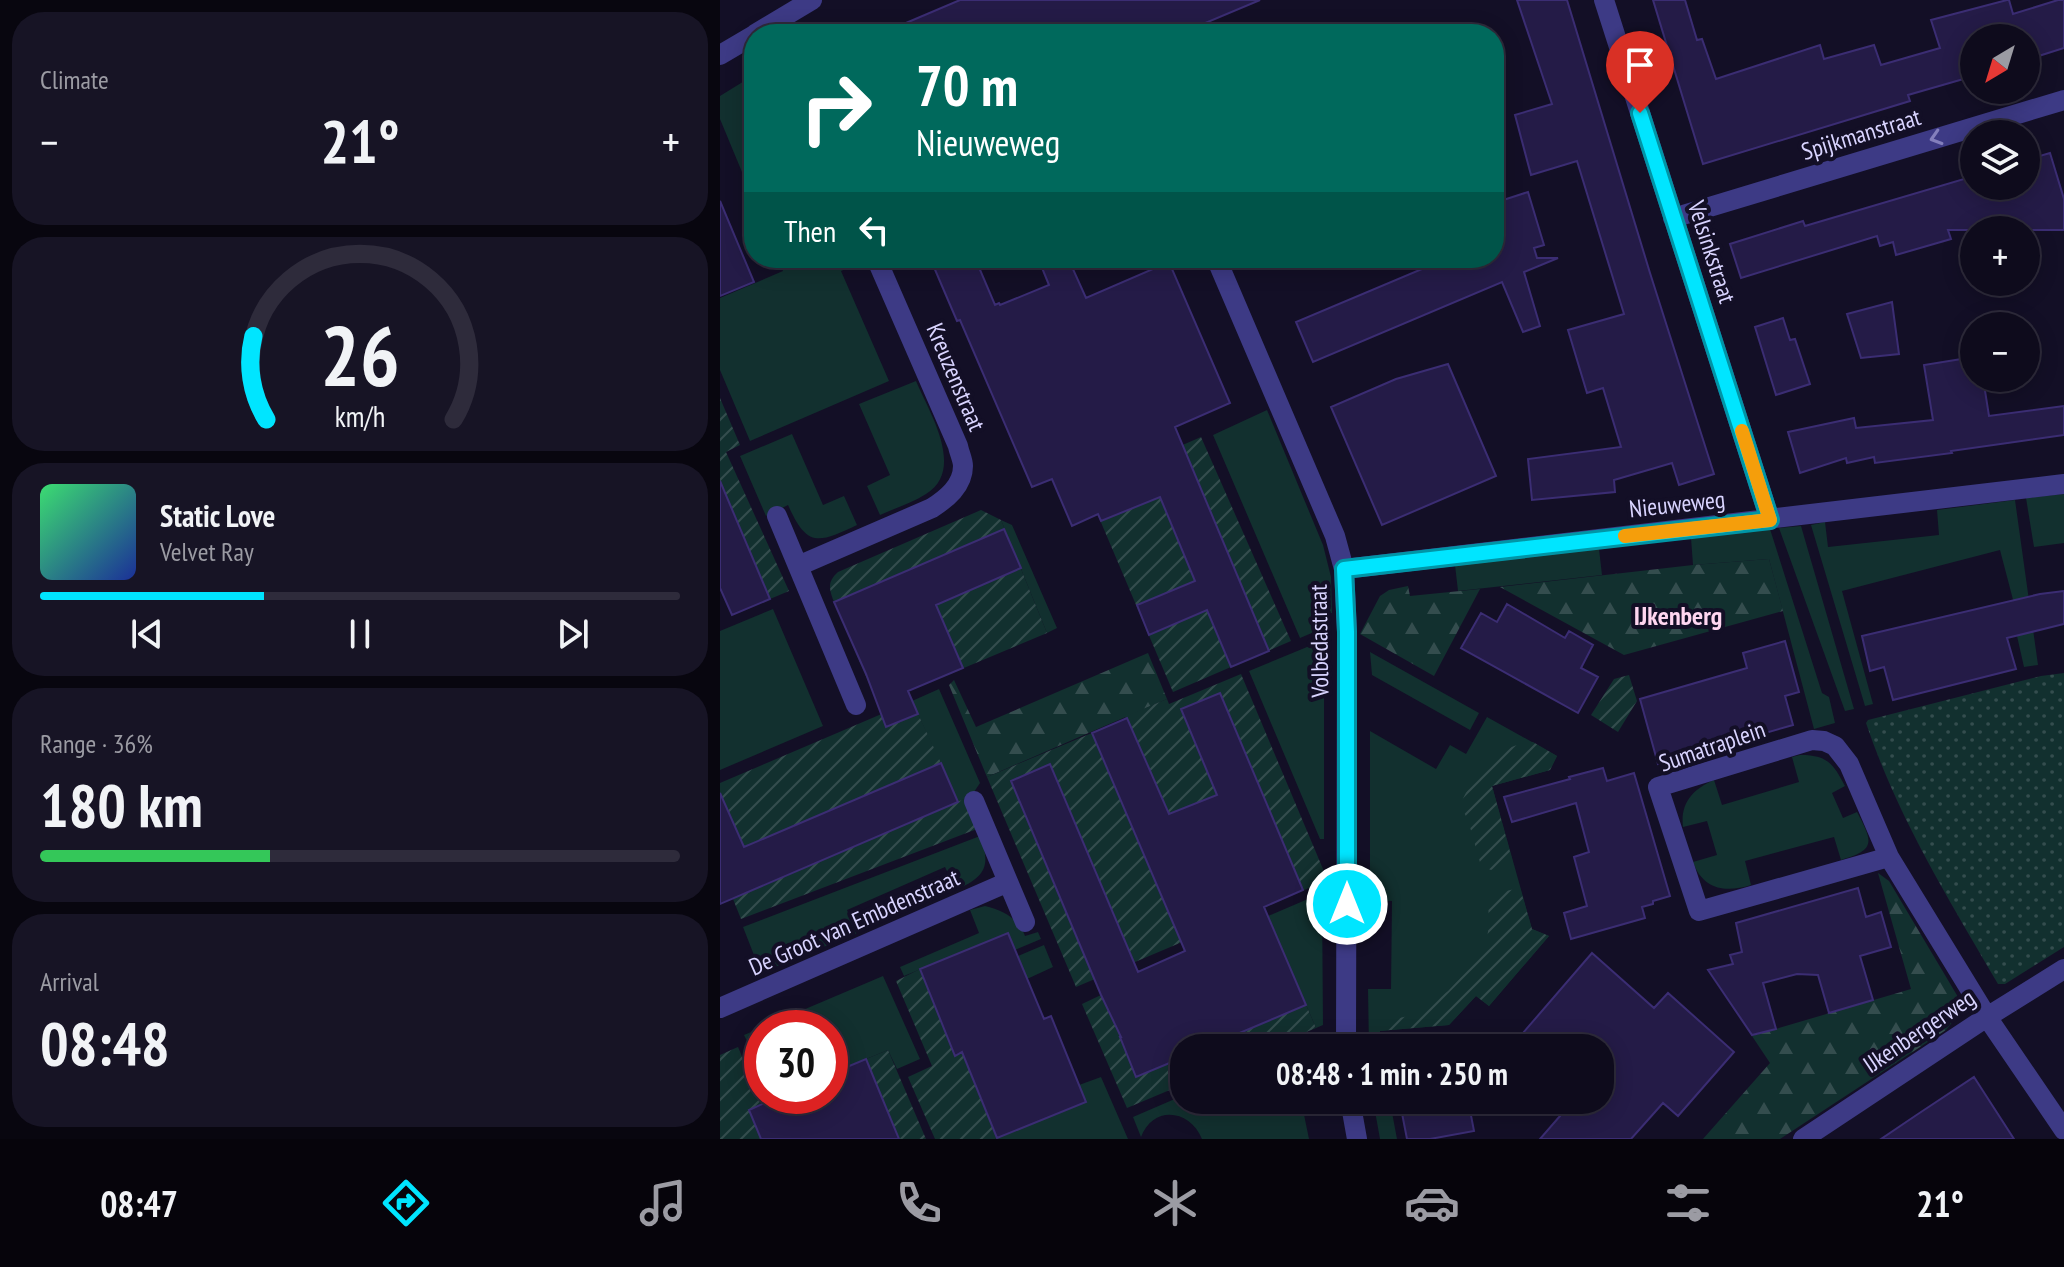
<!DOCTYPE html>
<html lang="en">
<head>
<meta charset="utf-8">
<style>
  body { margin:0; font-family:"PT Sans Narrow",sans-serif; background:#171425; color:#f1f3f6; height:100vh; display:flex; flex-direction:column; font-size:30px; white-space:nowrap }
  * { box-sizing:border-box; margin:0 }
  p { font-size:26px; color:#9b9ba3 }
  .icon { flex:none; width:44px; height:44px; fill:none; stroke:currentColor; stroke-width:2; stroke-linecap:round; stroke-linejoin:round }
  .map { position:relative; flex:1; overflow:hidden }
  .drawer { display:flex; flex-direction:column; gap:12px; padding:12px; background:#08060f; width:720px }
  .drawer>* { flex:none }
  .top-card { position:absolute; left:24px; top:24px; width:760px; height:244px; border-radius:32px; box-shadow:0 4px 20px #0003,0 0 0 2px #2e2b3b; background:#00695c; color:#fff; overflow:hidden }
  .needle { width:52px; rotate:218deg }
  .fabs { position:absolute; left:1240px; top:24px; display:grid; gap:16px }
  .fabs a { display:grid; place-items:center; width:80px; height:80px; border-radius:50%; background:#0e0b1c; box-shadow:0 4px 20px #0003,0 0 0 2px #2e2b3b; font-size:40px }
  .speed { position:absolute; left:24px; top:1010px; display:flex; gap:16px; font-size:40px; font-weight:700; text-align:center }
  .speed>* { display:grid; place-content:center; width:104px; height:104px; border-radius:50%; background:#0e0b1c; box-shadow:0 4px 20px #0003,0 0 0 2px #2e2b3b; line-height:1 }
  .speed .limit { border:12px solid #d22; background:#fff; color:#111 }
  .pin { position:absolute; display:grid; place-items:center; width:68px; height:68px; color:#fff; margin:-82px -34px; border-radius:50% 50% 50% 0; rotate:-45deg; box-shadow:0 0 8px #0007 }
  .pin .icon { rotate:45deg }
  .me { position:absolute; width:88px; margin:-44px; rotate:0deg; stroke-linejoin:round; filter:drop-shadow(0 0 6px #0008) }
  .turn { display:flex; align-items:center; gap:28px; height:168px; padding:0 40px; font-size:36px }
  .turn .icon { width:104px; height:104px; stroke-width:2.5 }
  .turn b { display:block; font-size:56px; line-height:68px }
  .then { display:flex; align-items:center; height:76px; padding:0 40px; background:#0003; gap:16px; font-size:30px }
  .big { font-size:60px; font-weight:700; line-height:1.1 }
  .drawer .widget { flex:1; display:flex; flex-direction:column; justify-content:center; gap:12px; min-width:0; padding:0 28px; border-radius:32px; background:#171425 }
  .drawer .dial { align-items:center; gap:0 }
  .dial svg { height:208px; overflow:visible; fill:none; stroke:#2e2b3b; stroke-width:7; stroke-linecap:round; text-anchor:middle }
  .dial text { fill:#f1f3f6; stroke:none }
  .song { display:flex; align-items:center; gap:24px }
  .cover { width:96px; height:96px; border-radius:12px; background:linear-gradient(135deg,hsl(140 70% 55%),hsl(230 70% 35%)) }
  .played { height:8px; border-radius:4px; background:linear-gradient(90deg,#00e5ff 35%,#2e2b3b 35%) }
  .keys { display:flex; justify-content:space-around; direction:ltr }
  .heat { display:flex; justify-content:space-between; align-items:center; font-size:44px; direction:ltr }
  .charge { height:12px; border-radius:6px; background:linear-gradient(90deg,#34c759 36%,#2e2b3b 0) }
  .trip { position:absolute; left:450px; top:1034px; width:444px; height:80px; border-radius:32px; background:#0e0b1c; box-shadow:0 4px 20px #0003,0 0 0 2px #2e2b3b; font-weight:700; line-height:80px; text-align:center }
  .tab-bar { display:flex; height:128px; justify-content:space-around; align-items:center; background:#06040b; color:#9b9ba3 }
  .tab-bar .icon { width:56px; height:56px }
  .tab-bar .current { color:#00e5ff }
  .tab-bar b { font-size:36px; color:#f1f3f6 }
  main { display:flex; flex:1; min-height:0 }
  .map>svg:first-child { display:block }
  .grass { fill:#12302f }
  .forest { fill:url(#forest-firs) }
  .park { fill:url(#park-dots) }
  .garden { fill:url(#garden-furrows) }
  .building { fill:#241b47; stroke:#3b2d73; stroke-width:2 }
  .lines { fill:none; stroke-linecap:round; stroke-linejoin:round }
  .minor { stroke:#3d3a85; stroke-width:20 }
  .oneway { stroke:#837fbc }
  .route-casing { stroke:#0095a6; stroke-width:20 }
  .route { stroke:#00e5ff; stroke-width:14 }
  .slow { stroke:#f59e0b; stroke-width:14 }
  .labels { text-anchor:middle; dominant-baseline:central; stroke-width:8; stroke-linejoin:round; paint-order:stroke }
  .street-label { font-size:24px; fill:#d9d4ff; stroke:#130f26 }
  .neighbourhood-label { font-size:26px; font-weight:bold; fill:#ffd6f0; stroke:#130f26 }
</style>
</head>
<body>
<main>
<section class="drawer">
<div class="widget"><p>Climate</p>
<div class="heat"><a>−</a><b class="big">21°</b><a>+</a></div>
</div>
<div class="widget dial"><svg viewBox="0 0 100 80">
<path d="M14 69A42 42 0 1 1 86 69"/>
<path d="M14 69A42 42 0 0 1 9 37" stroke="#00e5ff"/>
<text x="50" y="56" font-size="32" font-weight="700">26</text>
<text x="50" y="72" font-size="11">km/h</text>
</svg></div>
<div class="widget">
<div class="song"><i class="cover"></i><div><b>Static Love</b><p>Velvet Ray</p></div></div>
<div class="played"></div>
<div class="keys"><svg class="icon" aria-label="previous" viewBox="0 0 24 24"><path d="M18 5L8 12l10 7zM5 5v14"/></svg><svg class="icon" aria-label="pause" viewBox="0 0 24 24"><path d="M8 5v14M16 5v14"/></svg><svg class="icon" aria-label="next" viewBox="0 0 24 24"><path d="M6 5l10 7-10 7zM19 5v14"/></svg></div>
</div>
<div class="widget"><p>Range · 36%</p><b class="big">180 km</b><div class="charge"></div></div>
<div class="widget"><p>Arrival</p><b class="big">08:48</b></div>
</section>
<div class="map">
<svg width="1344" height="1139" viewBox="0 0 1344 1139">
  <defs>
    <pattern id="forest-firs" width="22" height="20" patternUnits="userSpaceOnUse" patternTransform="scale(2)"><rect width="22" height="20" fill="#12302f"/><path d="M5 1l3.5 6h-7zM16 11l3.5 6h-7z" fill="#344d4e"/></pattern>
    <pattern id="park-dots" width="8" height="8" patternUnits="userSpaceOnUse" patternTransform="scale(2)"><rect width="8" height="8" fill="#12302f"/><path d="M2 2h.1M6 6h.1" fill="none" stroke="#344d4e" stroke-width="1.8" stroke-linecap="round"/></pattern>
    <pattern id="garden-furrows" width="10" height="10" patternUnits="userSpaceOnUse" patternTransform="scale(2)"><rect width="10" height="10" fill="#12302f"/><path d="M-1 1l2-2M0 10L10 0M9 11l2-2" fill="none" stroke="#344d4e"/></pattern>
  </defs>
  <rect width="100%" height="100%" fill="#130f26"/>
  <!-- grass -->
  <path class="grass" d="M34,75V201L0,119V96Z
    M58,258H143L144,261L121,271L169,381L30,441L0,370V298L63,271Z
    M196,381C209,412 246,469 206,494C192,503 175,508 160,515L147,486L170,475L139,404Z
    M547,410L603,545L611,577L612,613H607L606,627L580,638L493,435Z
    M72,434L103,505L124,496L137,525C97,544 87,547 68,505L46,516L20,456Z
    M1344,494V543L1314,547L1306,498Z
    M1295,500L1318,665L1304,667L1297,636L1302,634L1280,550L1122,591L1153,704L1145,706L1091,525L1105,522L1108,547L1219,535L1217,510Z
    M281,520L292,525L337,628L327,633Z
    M1081,526L1134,709L1125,711L1059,528Z
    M1050,529L1102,693L1109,697L1115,723L1094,729L1049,559L973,565L971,538Z
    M879,549L882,575L738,591L735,565Z
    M53,609L103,726L0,770V631Z
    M604,640V839H600L529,671Z
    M650,652L759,713L750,730L652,675Z
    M219,689L260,783L252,795L238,802L192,701Z
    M767,717L837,756L830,770L772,786L812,929L829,936L769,1006L756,996L729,1025L660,1031L661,1048H649L648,989H671L672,901L650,900V731L716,769L730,745L746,754Z
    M1080,755C1107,755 1113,763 1125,786L1112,793L1123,818L1137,812C1153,842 1156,850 1121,860L1114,837L1025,861L1031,885C1006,893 983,890 973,862L997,855L987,821L963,827C960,803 973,789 994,780L1002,805L1079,782L1072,757Z
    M260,836C272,867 264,877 236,890L225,867L127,910L137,933L41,973L23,927Z
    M602,893L603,1025L596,1028L548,916Z
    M265,906C283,910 299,919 305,936L318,932L321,939L295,950L288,933L184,976L180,967L259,933L250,910Z
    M324,945L333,967L307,979L298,956Z
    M163,976L200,1059L177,1069L168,1050L110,1074V1028H42V1071L24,1035Z
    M381,1077L408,1139H275L366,1102L359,1085Z
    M464,1095V1100H581L589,1139H482C470,1109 433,1105 421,1137L413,1117Z
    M653,1100H666L667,1107H671L677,1139H660Z"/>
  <!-- forest -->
  <path class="forest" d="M1049,559L1063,611L904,655L780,587L973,565Z
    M688,586L690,596L760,589L714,676L640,634L660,596L669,590Z
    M428,653L447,699L267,777L229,685L234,680L256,727Z
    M1158,873L1169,881L1238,997C1239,1011 1236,1019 1226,1030L1060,1139H983L1050,1063L1032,1036L1191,989Z"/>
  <!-- park -->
  <path class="park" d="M1344,673V947L1285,984H1278C1228,898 1178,818 1146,723L1148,720L1321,676Z"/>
  <!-- garden -->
  <path class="garden" d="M0,398L20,445L6,452L69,591L50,599L0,481Z
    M481,437L571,641L453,692L366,487Z
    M261,510L281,520L327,633L158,704L114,602C109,589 107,582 118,572Z
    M521,674L603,869V882L483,933L399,733L406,716L447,699L449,704Z
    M909,675L917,701L898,732L871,715L894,679Z
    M192,701L221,763L0,857V783Z
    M386,727L474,937L356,987L267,777Z
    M813,742L837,756L830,770L772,786L793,863L771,870L761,866L748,820L740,805C755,772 774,746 813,742Z
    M244,799L257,829L21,919L13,899Z
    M800,888L812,929L829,936L769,1006L756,996L729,1025L659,1031L660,1022L698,1014L728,991L765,951L769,925L768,899L781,892Z
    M548,916L596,1028L548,1048H464V1084L407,1108L362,1004L381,995L379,988Z
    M288,933L324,1019L331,1016L366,1102L275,1139H215L188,1077L212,1066L176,981L200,969Z
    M18,1047L57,1139H0V1055Z
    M168,1050L206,1139H75L57,1096H110V1074Z"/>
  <!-- building -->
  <path class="building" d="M240,0H540L478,26L481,34H160Z
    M797,0H847L930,273L994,474L959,485L952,463L894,480L895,492L812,500L808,459L901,447L883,388L867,393L848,330L904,314L857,161L811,175L795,115L832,104Z
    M933,0H965L977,40L982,39L996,79L1100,45L1104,59L1154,45L1161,65L1220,48L1211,20L1287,0H1289L1293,14L1338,0H1344V48L1306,60V38H1254V76L1188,95L1190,101L983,164Z
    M1330,153L1344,199V230H1228L1231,239L1176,255L1173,242L1160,246L1157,236L1021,278L1010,244L1083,221L1085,226L1254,176V186H1306V160Z
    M808,192L824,245L814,248L817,258H838L804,272L820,326L803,332L782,282L593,362L576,322L728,258H774V203Z
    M0,201L34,282L0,296Z
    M210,258H255L275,305L279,303L280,305L329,285L318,258H348L366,298L449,262L510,403L455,427L549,651L511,667L487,610L429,635L417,605L475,581L440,497L381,521L378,514L352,526L332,479L312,487L240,320L237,321Z
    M1172,302L1179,354L1141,358L1127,314Z
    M1063,318L1070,340L1075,339L1090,384L1056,395L1035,327Z
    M1254,357V378H1263L1269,416L1344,406V435L1231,451L1232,453L1155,463L1154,457L1127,463L1126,458L1080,473L1068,432L1134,418L1136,428L1213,420L1204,365Z
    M728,364L776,476L662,525L611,407L676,379Z
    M0,481L50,599L12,615L0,588Z
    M284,529L301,568L216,605L243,668L188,691L198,714L166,727L146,674L114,602Z
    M1344,591V624L1287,638L1296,669L1173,700L1164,667L1150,671L1142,636L1320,594Z
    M787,604L845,638L849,631L873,645L861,668L878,677L858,713L741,648L761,613L777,622Z
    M1065,641L1079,692L1065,696L1073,725L938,764L920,699L1027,668L1023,653Z
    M500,693L583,890L544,907L586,1005L484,1048H464V1057L416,1077L400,1037H401L381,995L291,781L330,764L418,972L465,951L372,733L407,718L449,814L497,795L461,709Z
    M221,763L238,802L0,904V793L24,847Z
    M883,768L887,781L914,773L950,896L933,901V904L922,907L925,918L851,939L844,913L867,906L854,857L869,852L856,803L792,822L784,797L850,779L849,777Z
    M1138,888L1146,917L1161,912L1171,947L1140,956L1153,1000L1109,1013L1098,975L1077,974L1043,983L1056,1029L1032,1035L988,970L1013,964L1010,955L1022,952L1016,923Z
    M288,933L324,1019L331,1016L366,1102L277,1138L242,1052L235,1056L200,969Z
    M872,953L934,1008L948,993L1014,1052L958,1116L943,1103L911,1139H820L840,1116L821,1100H880V1048H790Z
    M146,1059L179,1139H41L29,1110L60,1096H110V1074Z
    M1254,1077L1294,1139H1161L1198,1114Z
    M696,1100H748L754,1131L710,1139H687L680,1103Z"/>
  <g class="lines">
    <!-- minor -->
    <path class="minor" d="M884,0L1050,520
      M35,34L92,0
      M0,55L34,35
      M953,218L1344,100
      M496,258L615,536L624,569L627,632L626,1048
      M57,516L136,705
      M78,566L212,508C226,499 243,486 243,466C243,460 239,452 238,446L156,258
      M624,569L1344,484
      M254,801L305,922
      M1169,857L979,911L938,787L1092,740L1104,741L1115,746L1129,764L1169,857L1267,1017L1344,1130
      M0,1008L288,882
      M630,1100L637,1139
      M1083,1139L1267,1017L1344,969"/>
  </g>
  <!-- one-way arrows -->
  <defs><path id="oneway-chevron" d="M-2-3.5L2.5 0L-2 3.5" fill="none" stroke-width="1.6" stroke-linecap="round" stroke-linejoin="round" transform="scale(2)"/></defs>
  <use class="oneway" href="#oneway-chevron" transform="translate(1216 138) rotate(163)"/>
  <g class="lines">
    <defs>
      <path id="route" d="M627,904V632L624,569L1050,520L920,113"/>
    </defs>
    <!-- route casing -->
    <use href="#route" class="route-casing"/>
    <!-- route -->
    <use href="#route" class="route"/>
    <!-- slow -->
    <path class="slow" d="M905,536L1050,520L1022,431"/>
  </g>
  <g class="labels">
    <!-- street labels -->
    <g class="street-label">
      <text transform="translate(1141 134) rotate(-17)">Spijkmanstraat</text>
      <text transform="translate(992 252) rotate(72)">Velsinkstraat</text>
      <text transform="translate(236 377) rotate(67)">Kreuzenstraat</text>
      <text transform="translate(957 504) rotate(-6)">Nieuweweg</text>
      <text transform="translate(599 641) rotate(-91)">Volbedastraat</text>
      <text transform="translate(992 746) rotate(-19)">Sumatraplein</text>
      <text transform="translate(134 922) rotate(-24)">De Groot van Embdenstraat</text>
      <text transform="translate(1199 1031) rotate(-34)">IJkenbergerweg</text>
    </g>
    <!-- neighbourhood labels -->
    <g class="neighbourhood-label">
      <text x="958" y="615">IJkenberg</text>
    </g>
  </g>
</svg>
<div class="fabs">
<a><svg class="needle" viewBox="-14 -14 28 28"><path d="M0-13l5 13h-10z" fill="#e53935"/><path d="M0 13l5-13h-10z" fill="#9b9ba3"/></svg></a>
<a><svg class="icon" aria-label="layers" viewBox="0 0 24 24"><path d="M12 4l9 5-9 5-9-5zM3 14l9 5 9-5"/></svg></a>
<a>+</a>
<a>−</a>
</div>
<div class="speed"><div class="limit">30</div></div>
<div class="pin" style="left:920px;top:113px;background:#d93025"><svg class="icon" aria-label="arrive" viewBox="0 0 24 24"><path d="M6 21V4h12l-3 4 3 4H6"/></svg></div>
<svg class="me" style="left:627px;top:904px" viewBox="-20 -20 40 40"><circle r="17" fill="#00e5ff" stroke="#fff" stroke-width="3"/><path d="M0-11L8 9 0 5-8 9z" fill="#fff"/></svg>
<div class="trip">08:48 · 1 min · 250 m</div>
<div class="top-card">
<div class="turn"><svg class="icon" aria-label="right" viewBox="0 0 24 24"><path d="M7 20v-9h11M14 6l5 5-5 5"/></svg><div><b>70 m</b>Nieuweweg</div></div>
<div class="then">Then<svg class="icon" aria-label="left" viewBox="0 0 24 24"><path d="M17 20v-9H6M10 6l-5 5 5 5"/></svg></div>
</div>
</div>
</main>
<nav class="tab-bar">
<b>08:47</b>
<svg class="icon current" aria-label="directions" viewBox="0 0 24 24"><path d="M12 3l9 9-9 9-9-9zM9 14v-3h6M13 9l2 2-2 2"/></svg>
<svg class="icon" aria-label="music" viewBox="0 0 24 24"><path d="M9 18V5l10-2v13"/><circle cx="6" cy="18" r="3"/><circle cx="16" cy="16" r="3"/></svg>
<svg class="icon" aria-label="phone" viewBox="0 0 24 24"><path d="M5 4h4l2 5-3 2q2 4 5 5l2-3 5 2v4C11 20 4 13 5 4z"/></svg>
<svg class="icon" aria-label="climate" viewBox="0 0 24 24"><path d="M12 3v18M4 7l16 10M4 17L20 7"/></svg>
<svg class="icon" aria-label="car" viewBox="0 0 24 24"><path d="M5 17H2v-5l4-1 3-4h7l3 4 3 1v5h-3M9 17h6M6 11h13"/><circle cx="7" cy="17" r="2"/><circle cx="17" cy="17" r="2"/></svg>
<svg class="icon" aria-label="filters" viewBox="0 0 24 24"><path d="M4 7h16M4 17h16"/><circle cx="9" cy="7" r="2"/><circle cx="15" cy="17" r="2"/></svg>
<b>21°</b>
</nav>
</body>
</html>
